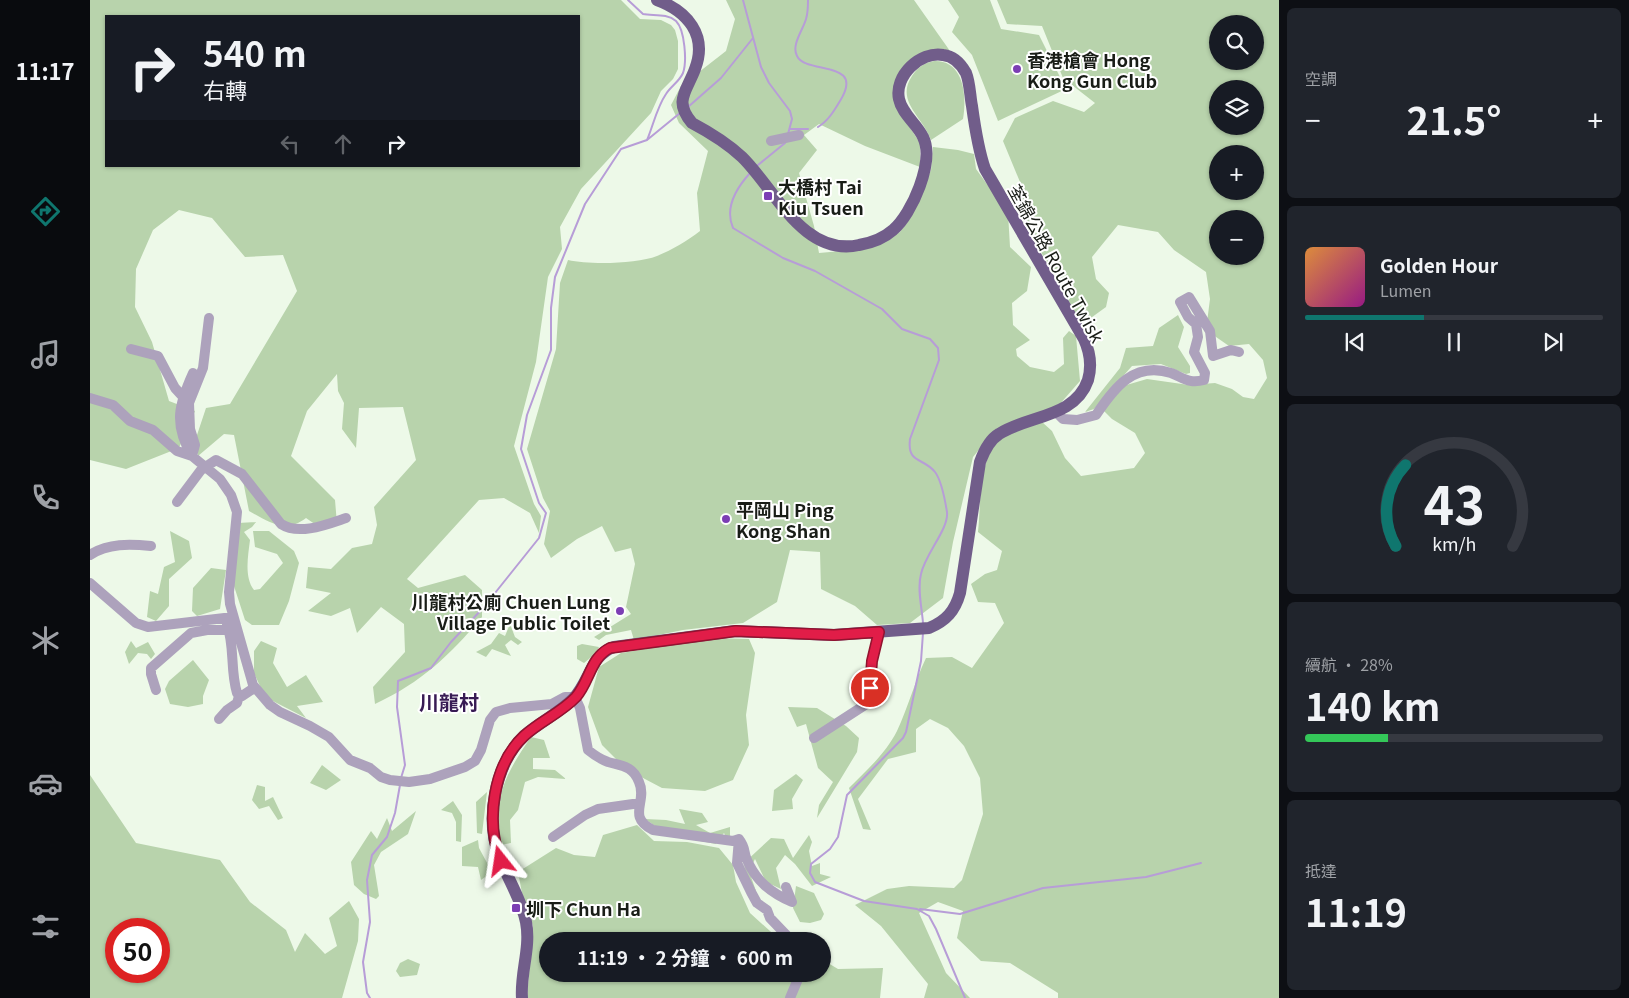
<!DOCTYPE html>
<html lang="zh-TW">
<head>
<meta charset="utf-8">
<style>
  body { margin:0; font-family:Georgia,"Noto Sans TC",serif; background:#20242c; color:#f1f3f6; height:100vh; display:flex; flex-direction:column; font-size:19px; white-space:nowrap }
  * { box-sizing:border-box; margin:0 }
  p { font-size:16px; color:#9ea1a6 }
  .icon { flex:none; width:28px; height:28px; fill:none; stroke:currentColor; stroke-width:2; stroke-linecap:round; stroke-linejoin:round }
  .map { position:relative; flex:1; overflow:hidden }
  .details { display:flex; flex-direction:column; gap:8px; padding:8px; background:#0d0f14; width:350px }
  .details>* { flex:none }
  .hud { position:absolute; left:15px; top:15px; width:475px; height:152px; border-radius:0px; box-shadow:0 1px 4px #0004; background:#171b24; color:#f1f3f6; overflow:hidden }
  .tools { position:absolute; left:1119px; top:15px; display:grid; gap:10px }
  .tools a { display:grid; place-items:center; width:55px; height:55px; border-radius:50%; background:#171b24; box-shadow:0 1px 4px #0004; font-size:25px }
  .speed { position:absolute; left:15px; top:918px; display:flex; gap:10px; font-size:25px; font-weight:700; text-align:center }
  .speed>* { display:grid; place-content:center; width:65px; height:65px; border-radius:50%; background:#171b24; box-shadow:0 1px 4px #0004; line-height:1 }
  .speed .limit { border:8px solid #d22; background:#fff; color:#111 }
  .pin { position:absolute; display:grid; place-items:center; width:42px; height:42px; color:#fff; margin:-21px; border:2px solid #fff; border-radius:50%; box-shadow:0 1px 5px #0007 }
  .me { position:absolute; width:55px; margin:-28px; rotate:345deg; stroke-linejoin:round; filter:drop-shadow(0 0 4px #0008) }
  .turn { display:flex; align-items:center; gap:18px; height:105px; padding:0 15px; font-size:22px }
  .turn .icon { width:65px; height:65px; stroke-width:2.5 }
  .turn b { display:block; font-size:35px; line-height:42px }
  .lanes { display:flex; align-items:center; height:48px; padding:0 15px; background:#0003; justify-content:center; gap:25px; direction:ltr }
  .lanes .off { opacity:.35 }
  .big { font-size:38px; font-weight:700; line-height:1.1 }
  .details .card { flex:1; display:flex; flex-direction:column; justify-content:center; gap:8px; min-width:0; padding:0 18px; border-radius:8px; background:#20242c }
  .details .dial { align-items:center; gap:0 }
  .dial svg { height:130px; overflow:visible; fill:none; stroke:#363941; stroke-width:7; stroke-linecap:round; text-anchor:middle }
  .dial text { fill:#f1f3f6; stroke:none }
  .song { display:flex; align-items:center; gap:15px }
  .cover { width:60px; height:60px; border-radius:8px; background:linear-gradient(135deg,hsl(30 70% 55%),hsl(310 70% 35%)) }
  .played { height:5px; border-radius:2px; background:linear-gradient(90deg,#0f766e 40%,#363941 40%) }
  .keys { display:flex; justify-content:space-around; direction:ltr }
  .heat { display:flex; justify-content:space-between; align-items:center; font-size:28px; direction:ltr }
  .charge { height:8px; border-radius:4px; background:linear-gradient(90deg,#34c759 28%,#363941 0) }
  .trip { position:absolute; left:449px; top:932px; width:292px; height:50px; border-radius:25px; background:#171b24; box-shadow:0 1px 4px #0004; font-weight:700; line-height:50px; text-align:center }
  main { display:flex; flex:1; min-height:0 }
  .dock { display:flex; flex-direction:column; width:90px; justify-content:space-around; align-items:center; background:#090b0e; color:#9ea1a6 }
  .dock .icon { width:35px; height:35px }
  .dock .selected { color:#0f766e }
  .dock b { font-size:22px; color:#f1f3f6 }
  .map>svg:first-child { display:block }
  .green { fill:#b8d3ac; fill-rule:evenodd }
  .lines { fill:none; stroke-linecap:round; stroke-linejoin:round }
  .stream { stroke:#b79dd7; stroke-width:2 }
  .minor { stroke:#ada2bc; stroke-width:10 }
  .major { stroke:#715d8a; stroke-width:12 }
  .route-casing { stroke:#92132f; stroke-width:12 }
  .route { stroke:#e11d48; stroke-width:9 }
  .poi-dot { fill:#7c3eb4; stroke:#fff; stroke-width:2 }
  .labels { text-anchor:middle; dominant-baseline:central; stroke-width:4; stroke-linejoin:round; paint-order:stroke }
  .poi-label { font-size:18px; font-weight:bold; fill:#191d17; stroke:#fff; text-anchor:start }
  .street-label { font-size:18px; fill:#191d17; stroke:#fff }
  .quarter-label { font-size:20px; font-weight:bold; fill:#381b54; stroke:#fff }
</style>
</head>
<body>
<main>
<nav class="dock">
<b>11:17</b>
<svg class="icon selected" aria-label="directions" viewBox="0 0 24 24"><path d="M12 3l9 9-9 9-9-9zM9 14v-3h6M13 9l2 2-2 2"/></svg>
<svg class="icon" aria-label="music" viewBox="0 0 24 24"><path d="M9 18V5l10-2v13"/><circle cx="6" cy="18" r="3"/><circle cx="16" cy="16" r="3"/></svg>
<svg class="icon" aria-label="phone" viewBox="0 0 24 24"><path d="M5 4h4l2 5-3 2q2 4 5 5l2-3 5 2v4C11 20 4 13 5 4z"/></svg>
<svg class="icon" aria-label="climate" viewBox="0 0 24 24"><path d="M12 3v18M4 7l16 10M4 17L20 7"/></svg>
<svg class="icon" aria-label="car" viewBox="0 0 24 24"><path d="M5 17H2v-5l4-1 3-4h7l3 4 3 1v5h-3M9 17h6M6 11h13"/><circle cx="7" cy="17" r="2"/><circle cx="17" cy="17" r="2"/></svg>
<svg class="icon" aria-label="filters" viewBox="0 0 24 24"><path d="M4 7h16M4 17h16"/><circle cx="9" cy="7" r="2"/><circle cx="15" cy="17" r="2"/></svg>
</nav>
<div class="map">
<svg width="1189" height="998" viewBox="0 0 1189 998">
  <rect width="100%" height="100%" fill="#edf9e8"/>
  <!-- green -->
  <path class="green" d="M0,0H531L550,19L571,20L581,25L585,30L588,41V69L583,79L571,91L561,113L491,189L470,227L472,249L458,277L446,362L424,446L444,504L451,516L449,533L440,513L414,498L389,500L317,579L328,588L375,575L392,590V617C359,656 332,682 285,704L283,687L315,652L314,624L291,607L267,633L260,608L241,616L218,611L241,593L216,588L218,567L241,569L262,548L282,544L287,525L284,507L326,460L313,407L269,408L266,448L252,429L254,403L248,391L247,374L217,411L201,456L245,500L247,524L229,527L216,518C195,534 179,522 159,511L144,435L134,434L108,456L106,438L116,408L140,404L207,291L193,255L155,257L122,218L89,210L63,230L46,269L45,307L62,342L79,401L105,411L89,448L36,469L0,460ZM16,16H489V166H16Z
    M636,0H824L860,51C834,48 828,52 811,71L815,120L830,143V167L775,146L729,124L714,135L727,150L709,173L724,226L729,253L774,249L810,232L819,220L841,170L843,147L868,150L884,154L886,169L918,213L920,247L941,267L937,291L922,303L923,325L940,340L926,349L927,356L940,367L964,372L974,364L973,338L979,331L986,336L990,381L969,405L905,430L883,457L863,542L853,598L820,623L787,625L765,606L731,589L730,552L700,550L687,602L653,623L593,630L544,640L541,630L516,635L509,640L504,637L541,614L536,607L545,564L541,548L525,552L512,526L487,539L461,558L454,544L460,511L453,498L437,449L466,349L470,283L478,260C499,265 547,264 567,256C582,250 597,241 610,231L607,193L618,151L589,123L581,105L591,86L636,51L645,19Z
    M858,0H900L911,29L949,35L976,89L908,121L882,55L862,32L869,17Z
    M907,0H1189V998H968V993L920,963L891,961L867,938L873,911L848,902L829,913L856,973L880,998H834L838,984L791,926L765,905L797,889L819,886L864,888L872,880L893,814L890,778L874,746L858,728L840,719L826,729V752L798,759L768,799L781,830L773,829L759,788C777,770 796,753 807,731C818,707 825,681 836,658L862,657L882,668L914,623L905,603L888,602L881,584L895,574L907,570L912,551L888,532C891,505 888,455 912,438C924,430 939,427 952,422L962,431L975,458L991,476L1044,468L1055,453L1045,433L1022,419L1012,409L1033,386L1057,379L1099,385L1125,383L1142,389L1153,397L1164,399L1177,378L1173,360L1159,344L1139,346L1116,330L1120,299L1116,272L1084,250L1068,232L1028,225L1002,257L1006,279L1019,293L1016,307L998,320L986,316L969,281L944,241L929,205L930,182L913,141L925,118L963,101L994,112L1005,103L973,78L952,26L917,24ZM1128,24H1165V61H1128ZM1128,89H1165V126H1128ZM1128,154H1165V191H1128ZM1128,219H1165V256H1128Z
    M844,61C874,60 877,96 873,119L841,140C833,117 805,101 822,76C827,68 834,63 844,61Z
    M1088,315L1094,327L1088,347L1100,366V373L1096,374L1071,364L1042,366L1004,409L995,412L1030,368L1036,348L1063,346L1069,328Z
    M166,522L162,527L154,532L160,540C158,556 154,577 164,590L170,589L193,563L187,554L165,547L163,531H179L204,551L209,563L199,601L189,625H162L155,620L143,583L148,523Z
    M80,531L99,541L102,558L79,579V606L66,621L57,617L60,591L68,594L74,567L85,562Z
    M121,568L136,570L130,609L107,616L102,611L103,588Z
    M420,624L425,637L432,642L428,645L421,640L415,645L421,656L402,649L396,657L386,652L401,644L409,633L415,636Z
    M625,638L659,639L665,653L656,715L659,745L643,780L615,791L572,788L536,769L512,745L498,707L509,667L531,653Z
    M41,641L46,648L58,642L65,654L61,659L57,654L48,653L39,664L35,652Z
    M171,641L187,648L183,663L197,687L216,675L233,702L207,706L216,718L175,697L164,673V651Z
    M492,644L509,647L505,654L494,663L487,659V646Z
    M103,660L119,680L113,696V704L98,707L80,704L75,689L79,681Z
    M698,707L727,708L756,726L769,738L767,752L727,818L729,805L743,782L728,768L716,724L707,727Z
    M441,737L454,740L460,758H443V769L465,770L476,779L448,777L435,782L428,810L420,820L421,843L410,845C409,834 406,821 408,810C411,782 425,760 441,737Z
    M232,765L251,780L236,790L220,783Z
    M706,774L713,780L702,799L703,809L682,811L684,790Z
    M0,775L46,843L130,860L160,902L196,930L205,952L215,933L235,954L247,946L239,918L259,901L269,919L268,941L252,998H0ZM26,929H69V971H26Z
    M167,785L175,787V801L183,797L193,818L188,820L179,806L169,809L162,800Z
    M397,792L392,834L387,833L386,802Z
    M363,801L372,815L371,842L366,841V822L362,813L351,810Z
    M589,809L612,813L618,822L606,825L620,833L640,827V845L634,833L626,844L578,835L555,819L576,820L595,824Z
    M326,811L318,834L291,852L284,865L289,896L286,899L274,894L264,885L261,862L281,831L287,839L297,818L302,831Z
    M547,825L564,841L597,842L629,848L643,865L646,882L660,913L691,941H458V974H732L733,960L748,969L793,968L790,998H437L443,926L432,893L428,872L466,848L484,855L505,857L513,835Z
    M719,835L722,842L719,851L722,866L730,863V874L741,877L722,886L705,864L695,855L686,868L691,889L676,882L665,859L659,871L666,891L657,881L654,863L681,838L694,839L703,858Z
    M388,840L389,848L402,872L391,880L388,867L372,866V847Z
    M706,886L724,893L734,914L731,920L720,923L710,922L703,908Z
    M318,959L330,964L327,975L310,977L306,971L310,963Z"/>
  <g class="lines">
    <!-- stream -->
    <path class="stream" d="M538,0L553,14C563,16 577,13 586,21C595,30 597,62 593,73C589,82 581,86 576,94C567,107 563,126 557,140
      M653,0L671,67L679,83L700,111L702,119L698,134
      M718,0C718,7 718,13 716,19C713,30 701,45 707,56C716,75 776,59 750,101C744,111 738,121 728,127
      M598,107L631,78L663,38
      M700,129H718
      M668,165L695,143
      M661,172C647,187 634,207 643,228L693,258L725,271L792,309L812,329L840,339L848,348L849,360L820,439C817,464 833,457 845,472C852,481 855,500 857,512C859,529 835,554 831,574C827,589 832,608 833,623
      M833,633L831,661L816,732L813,738L757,795L748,837L740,849L721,864L720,873L725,882L774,901L827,909L839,916L846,929L875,998
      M311,778L315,765L307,707L308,681L341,668L361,642L393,608L449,538L456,513L449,503L431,449L437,415L461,350V308L465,277L495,204L531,149L557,140L590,113
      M830,909L870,914L953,888L1056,877L1111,863
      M280,998L277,993L273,962L280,922L277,880L282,855L297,837L305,813L310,785"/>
    <!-- minor -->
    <path class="minor" d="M681,141L709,135
      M41,349L68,356L85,388L96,400
      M0,398L23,405L40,421L63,430L87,451L102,456L130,479L141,495L147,512L139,592L140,604L163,685L180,705L190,712L220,726L239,737L260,760L280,768L291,777L300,780L319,782L340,779L375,767L385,761L391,750L400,720L406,712L420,708L462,704L475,697H485L490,708L498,750C504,755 510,759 518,762C532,766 543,766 549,782C558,801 536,817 563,830L643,841L649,839C656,848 653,851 657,860C666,881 681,893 702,902L696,887
      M966,412L973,419L987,420L1006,415C1024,388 1044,361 1081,373C1094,378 1099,384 1114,380L1115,373L1104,352L1108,337L1106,324L1098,317L1090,302L1099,297L1120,331L1123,356L1141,350L1149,352
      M102,456L105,445L100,429L99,403L113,368L119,318
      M102,456C83,424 89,404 103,373
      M87,502L111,470L126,460L152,474L191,524C209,536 238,524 256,518
      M0,555C18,543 40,544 61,546
      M0,583L46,623L58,627L143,617
      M137,624C145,647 140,670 147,693L152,696L164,688
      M66,690L61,674V668L101,633L117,630H139
      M129,719L137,710L147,703L149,696
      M724,738L778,703L782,694V661L789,632
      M463,837L495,815L508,809L550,803
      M649,839L647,863L661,892L667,903L677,910L680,918L702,941
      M700,998L708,979V974"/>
    <!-- major -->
    <path class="major" d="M432,998C430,973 441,948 436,922C431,898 417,878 409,856C395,818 405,763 435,735C450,722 469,713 483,699C500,682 500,655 524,647L645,631L744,635L839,628C856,621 865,611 870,593L890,462C894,451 899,440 909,434C938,415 985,418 998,380C1002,366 1000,352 994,339L895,169C888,149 885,128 882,106C880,96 880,83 876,73C871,64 863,56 853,55C830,51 804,76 809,99C812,114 827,124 833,137C845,161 822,214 803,230C794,238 781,243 769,245C713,257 685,189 652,157C637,143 619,132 602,123C583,101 597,91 605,69C618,35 597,11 567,0"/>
  </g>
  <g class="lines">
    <defs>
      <path id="route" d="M411,861C395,822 403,765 434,736C450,721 471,713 486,697C500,681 500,658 520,648L646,631L744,635L789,632L782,661L780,688"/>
    </defs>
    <!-- route casing -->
    <use href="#route" class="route-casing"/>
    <!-- route -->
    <use href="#route" class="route"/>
  </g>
  <!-- markers -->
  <g class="poi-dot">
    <circle cx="927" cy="69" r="5"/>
    <rect x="673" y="191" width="10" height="10" rx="2.5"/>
    <circle cx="636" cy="519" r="5"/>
    <circle cx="530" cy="611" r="5"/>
    <rect x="421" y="903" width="10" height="10" rx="2.5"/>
  </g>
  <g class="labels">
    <!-- poi labels -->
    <g class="poi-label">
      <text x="937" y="59">香港槍會 Hong<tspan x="937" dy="21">Kong Gun Club</tspan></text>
      <text x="688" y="186">大橋村 Tai<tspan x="688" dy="21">Kiu Tsuen</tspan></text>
      <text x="646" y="509">平岡山 Ping<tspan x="646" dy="21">Kong Shan</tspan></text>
      <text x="520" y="601" text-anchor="end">川龍村公廁 Chuen Lung<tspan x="520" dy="21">Village Public Toilet</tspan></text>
      <text x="436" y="908">圳下 Chun Ha</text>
    </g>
    <!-- street labels -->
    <g class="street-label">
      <text transform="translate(967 263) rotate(61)">荃錦公路 Route Twisk</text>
    </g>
    <!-- quarter labels -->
    <g class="quarter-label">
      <text x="359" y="701">川龍村</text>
    </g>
  </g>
</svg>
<div class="tools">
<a><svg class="icon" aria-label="search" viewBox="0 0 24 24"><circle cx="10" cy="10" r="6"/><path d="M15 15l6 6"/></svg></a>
<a><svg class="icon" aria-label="layers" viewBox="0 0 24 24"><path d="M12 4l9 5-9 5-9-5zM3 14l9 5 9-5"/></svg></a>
<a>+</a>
<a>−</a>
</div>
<div class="speed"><div class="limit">50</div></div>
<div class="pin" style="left:780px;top:688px;background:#d93025"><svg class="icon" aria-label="arrive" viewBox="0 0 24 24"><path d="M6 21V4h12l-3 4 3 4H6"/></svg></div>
<svg class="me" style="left:411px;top:861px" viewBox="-20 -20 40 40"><path d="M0-17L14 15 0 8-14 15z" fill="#e11d48" stroke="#fff" stroke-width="4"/></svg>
<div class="trip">11:19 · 2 分鐘 · 600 m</div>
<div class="hud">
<div class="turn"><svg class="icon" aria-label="right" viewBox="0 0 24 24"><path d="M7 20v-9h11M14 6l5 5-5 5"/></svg><div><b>540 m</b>右轉</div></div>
<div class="lanes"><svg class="icon off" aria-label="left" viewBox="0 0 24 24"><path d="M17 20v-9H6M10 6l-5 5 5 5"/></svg><svg class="icon off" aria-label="ahead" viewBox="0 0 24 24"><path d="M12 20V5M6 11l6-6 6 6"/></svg><svg class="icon" aria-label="right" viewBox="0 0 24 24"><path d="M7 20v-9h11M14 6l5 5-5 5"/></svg></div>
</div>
</div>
<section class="details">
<div class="card"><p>空調</p>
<div class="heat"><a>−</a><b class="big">21.5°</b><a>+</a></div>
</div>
<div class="card">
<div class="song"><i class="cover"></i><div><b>Golden Hour</b><p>Lumen</p></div></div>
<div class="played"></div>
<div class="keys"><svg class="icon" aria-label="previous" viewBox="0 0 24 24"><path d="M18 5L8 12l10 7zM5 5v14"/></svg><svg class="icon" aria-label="pause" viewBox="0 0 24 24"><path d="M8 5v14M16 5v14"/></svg><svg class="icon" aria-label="next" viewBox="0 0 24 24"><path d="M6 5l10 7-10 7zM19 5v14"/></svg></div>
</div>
<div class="card dial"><svg viewBox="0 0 100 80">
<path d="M14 69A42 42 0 1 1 86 69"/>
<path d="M14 69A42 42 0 0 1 20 19" stroke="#0f766e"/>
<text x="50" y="56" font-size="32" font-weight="700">43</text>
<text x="50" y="72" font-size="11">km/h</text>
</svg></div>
<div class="card"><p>續航 · 28%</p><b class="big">140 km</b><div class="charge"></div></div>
<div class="card"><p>抵達</p><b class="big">11:19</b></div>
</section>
</main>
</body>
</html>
